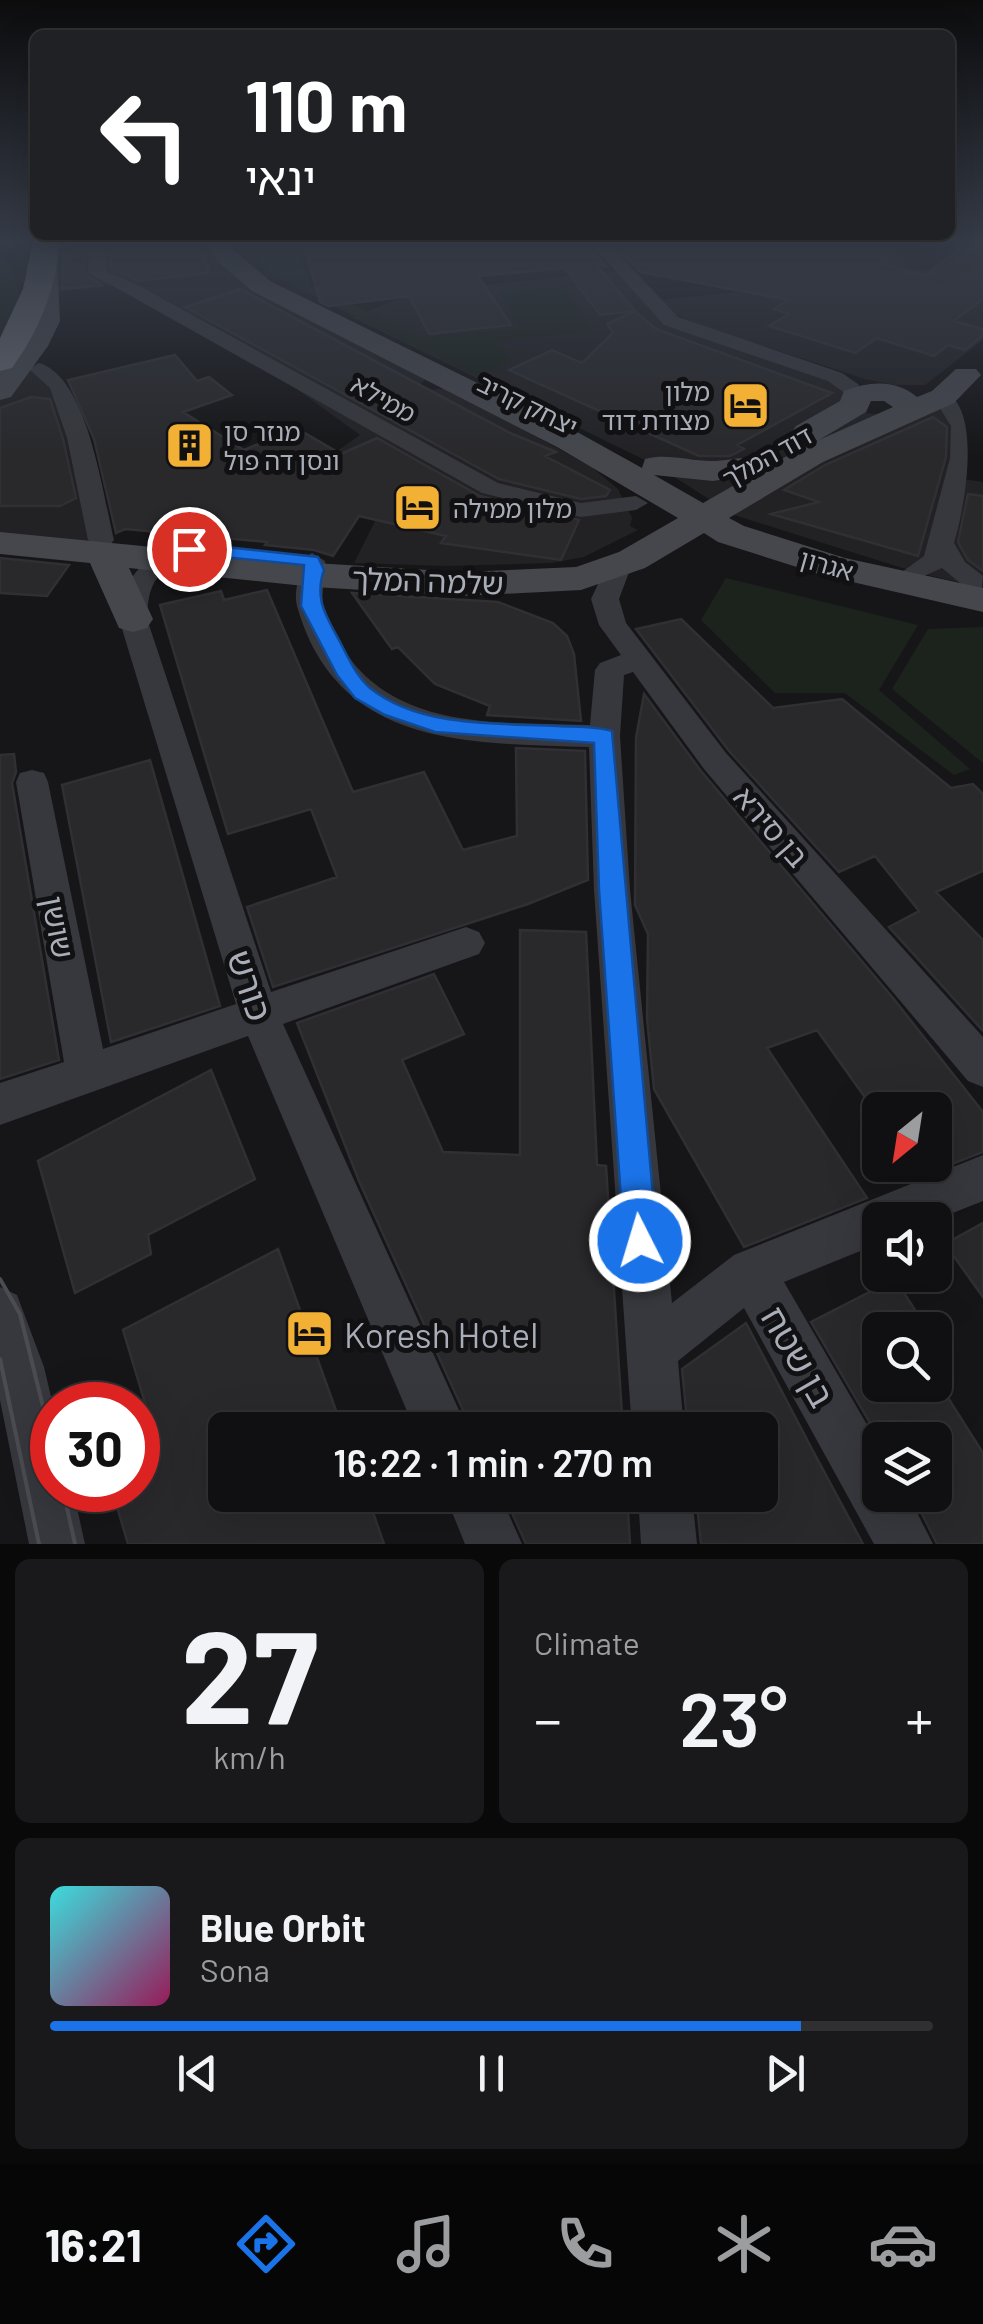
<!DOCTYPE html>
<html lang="en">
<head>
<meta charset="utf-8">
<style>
  body { margin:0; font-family:Barlow,"Noto Sans Hebrew",sans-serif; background:#19191b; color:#f1f3f6; height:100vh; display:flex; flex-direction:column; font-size:38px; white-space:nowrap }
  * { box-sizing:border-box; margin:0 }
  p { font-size:32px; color:#9c9d9f }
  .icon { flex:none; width:55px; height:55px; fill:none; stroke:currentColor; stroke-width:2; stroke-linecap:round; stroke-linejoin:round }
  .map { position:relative; height:1544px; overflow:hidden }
  .drawer { display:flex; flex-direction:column; gap:15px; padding:15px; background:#09090a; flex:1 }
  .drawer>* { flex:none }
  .top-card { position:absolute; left:30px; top:30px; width:925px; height:210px; border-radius:15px; box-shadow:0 10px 40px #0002,0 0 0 2px #303032; background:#202124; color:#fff; overflow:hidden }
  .needle { width:65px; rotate:210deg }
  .tools { position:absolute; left:862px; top:1092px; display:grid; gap:20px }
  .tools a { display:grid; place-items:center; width:90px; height:90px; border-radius:15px; background:#101012; box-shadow:0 10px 40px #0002,0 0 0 2px #303032; font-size:50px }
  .speed { position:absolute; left:30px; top:1382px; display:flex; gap:20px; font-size:50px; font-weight:700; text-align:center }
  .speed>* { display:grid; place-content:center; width:130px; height:130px; border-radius:50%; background:#101012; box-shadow:0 10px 40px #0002,0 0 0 2px #303032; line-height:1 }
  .speed .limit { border:15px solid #d22; background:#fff; color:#111 }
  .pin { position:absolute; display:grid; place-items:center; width:85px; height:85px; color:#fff; margin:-42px; border:5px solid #fff; border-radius:50%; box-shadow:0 2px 10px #0007 }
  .me { position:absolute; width:110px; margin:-55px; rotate:355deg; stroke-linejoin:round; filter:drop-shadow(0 0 8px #0008) }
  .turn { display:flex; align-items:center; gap:35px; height:210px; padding:0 50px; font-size:45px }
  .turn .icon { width:130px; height:130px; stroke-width:2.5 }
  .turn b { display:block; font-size:70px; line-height:85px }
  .big { font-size:75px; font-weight:600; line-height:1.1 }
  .drawer .widget { flex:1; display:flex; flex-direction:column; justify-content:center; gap:15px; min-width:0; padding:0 35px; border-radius:15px; background:#19191b }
  .drawer .dial { align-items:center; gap:0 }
  .dial b { font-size:130px; line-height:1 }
  .song { display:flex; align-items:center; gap:30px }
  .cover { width:120px; height:120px; border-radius:15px; background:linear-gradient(135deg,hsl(180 70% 55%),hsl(330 70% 35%)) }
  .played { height:10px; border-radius:5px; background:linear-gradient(90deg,#1a73e8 85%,#303032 85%) }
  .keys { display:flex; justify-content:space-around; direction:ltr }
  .heat { display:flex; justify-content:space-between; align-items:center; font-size:55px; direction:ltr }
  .drawer .tiles { flex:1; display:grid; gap:15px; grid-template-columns:1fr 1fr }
  .widget:last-child { grid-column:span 2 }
  .trip { position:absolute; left:208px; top:1412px; width:570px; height:100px; border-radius:15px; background:#101012; box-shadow:0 10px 40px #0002,0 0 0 2px #303032; font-weight:600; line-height:100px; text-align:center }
  .menu { display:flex; height:160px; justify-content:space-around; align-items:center; background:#060607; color:#9c9d9f }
  .menu .icon { width:70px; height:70px }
  .menu .selected { color:#1a73e8 }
  .menu b { font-size:45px; color:#f1f3f6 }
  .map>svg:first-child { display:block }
  .built { fill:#222225 }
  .green { fill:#1c231d }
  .building { fill:#29292c; stroke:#303034; stroke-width:2.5 }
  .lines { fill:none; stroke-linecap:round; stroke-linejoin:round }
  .street { fill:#37383d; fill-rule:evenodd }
  .secondary { fill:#45474d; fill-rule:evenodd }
  .highway { fill:#63666e; fill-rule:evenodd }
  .tram { stroke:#4a4c52; stroke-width:4 }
  .route { fill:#1a73e8; stroke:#114b97; stroke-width:2.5 }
  .labels { text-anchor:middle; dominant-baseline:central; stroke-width:10; stroke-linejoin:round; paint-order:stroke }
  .far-poi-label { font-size:25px; fill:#a8adb8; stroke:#111113; text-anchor:start }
  .far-street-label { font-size:25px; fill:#a8adb8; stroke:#111113 }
  .street-label { font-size:30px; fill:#a8adb8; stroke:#111113 }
  .near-street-label { font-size:35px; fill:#a8adb8; stroke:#111113 }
  .near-poi-label { font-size:35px; fill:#a8adb8; stroke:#111113; text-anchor:start }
</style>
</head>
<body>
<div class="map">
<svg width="983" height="1544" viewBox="0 0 983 1544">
  <rect width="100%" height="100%" fill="#161618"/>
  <!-- built -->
  <path class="built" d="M46,241H213L221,256L426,378L420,385L428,390L449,388L593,468L618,489L632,518L630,526L638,530L584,557L551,563L444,566L354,563L376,519L327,458L360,435L220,333L131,284L50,292Z
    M602,241H940L906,266L983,285V340L925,385H895L865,379L699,325L668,311L658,300L759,290L691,260L626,264Z
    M626,270L659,312L835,377L866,413L902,416L952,407L957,478L983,482V588L915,572L734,515L657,466L352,317L417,292Z
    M29,364L47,376L104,551L0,541V378Z"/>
  <!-- green -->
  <path class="green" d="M0,241H18L9,258L20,297L0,345Z
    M245,241H291L312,286L421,337L521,329L498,291L565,286L591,331L497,341L512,359L479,377L289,284L265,268Z
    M726,578L918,625L879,690L970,769L954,775L845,693H775L701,620Z
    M983,627V763L892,689L928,629Z"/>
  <!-- building -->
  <path class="building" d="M64,241H85L84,273L102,285L62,289Z
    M109,241H199L209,273L138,281L111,269Z
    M303,241H338L339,245L381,241H585L606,266L596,264L635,311L656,329L832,393L737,445L744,449L730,456H699L509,370L552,350L582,363L613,333L607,324L635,311L600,315L565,268L478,276L511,325L429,334L409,296L329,306L320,302Z
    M611,241H900L882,264L925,276L969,241H983V299L954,321L983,329V335L965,350L948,345L934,356L877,338L855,353L769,326L789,314L774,309L789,300L641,272Z
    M240,289L510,433L556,452L545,456L610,490L606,496L581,499L499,479L185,307Z
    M175,355L197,381L209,377L232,395L183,412L244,450L296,428L341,454L377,438L480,496L579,520L561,560L441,543L446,536L359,516L333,556L314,550L265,545L267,542L125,529L116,533L94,439L68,380Z
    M31,397L50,399L63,439L76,498L60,506H0V408Z
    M933,417L947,427L946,457L918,556L771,514L819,502L784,490L825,465Z
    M968,494L983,496V571L968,560L958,542Z
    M0,558L69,565L47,596L0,593Z
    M267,590L353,792L424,772L463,850L517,836L516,748L585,751L588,880L528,904L273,987L247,907L337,877L311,809L228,834L160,605L221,591L224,600Z
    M352,593L498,602L553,623L567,636L574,654L581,721L487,715L490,706L435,684L398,647L392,649Z
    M681,619L773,708L842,699L951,788L973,784L983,794V871L936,892L983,940V1031L889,927L919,911L875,856L839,872L729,751L636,629Z
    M644,694L701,771L893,998L983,1112V1152L921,1176L913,1165H935V1110H874L817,1030L767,1048L867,1198L744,1247L654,1089L647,1018L648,934L635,905L636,738Z
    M14,754L16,772L12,783L59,1060L0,1079V755Z
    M150,760L220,1006L111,1042L62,785Z
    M520,930L586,932L597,1165L606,1166L623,1430H472L359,1181L297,1023L434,974L464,1034L402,1060L443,1152L520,1155Z
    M211,1070L255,1179L148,1235L151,1254L75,1293L38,1161Z
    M983,1223V1297L945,1244Z
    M278,1249L343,1430H225V1495H367L384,1544H128L112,1490H138V1454L157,1443L123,1330Z
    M895,1279L928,1330H880V1385H940L983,1453V1544H937L921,1512L935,1504V1440H880L811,1322Z
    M746,1323L813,1451L863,1544H701L696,1495H760V1430H688L682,1369Z
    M504,1495H627L630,1544H526Z"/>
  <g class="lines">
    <!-- street -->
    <path class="street" d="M89,241H105L107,272L134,283L498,483L581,503L636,496L648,503L636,510L581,517L482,493L122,291L88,273Z
      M589,241H606L678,317L842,373L858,384L865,397L855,403L848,401L842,391L828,381L664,325Z
      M39,363C88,377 103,495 114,540L110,545L101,548L88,540L67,438L50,388L29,369Z
      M943,391C983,406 965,507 954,543L965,562L983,576L981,595L972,593L942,568L915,580L902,572L924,556L950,458L951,426L933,397Z
      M189,541L202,549C174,578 149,558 147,619L271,992L466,927L479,932L485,943L479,954L283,1024L468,1430H415L248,1036L0,1125V1083L64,1062L16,782L20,773L32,770L44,773L48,782L103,1049L236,1004L119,619C122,576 148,551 189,541Z
      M312,553L325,561C328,577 319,591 324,607C365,732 481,722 590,725L595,670L600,663L621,655L599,625L591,599L609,561H627L631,567L619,599L626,623L726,753L983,1037V1087L968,1081L704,769L633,672L624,675L620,736L630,890L672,1303L734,1255L983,1155V1201L935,1220H880V1243L784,1282L880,1447V1495H908L933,1544H874L744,1308L678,1361L684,1430H632L594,890L589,747C468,743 337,748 297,606C293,591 301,577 299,561Z
      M0,1287L17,1295L44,1367L53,1405L52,1490H73L85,1544H29L0,1400Z
      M445,1495H500L522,1544H465Z
      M638,1495H692L697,1544H641Z"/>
    <!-- secondary -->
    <path class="secondary" d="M205,241H229L235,251L270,281L579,433L642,468L645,459C667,453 689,461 711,461C729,461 744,455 761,459L764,468L818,440H796L791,433L796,426L840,401L844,391C869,381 896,379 917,397L932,391L956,369H976L981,375L954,403L823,462L729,518L744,526L845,558L983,588V612L822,575L718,542L704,533L645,568L581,590L462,596L314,587L129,568L153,619L147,628L133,632L119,628L90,563L0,554V532L314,563L462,572L576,567L619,552L678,518L557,447L252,291L217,261ZM871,401H884L893,407L819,440L866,412ZM654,475L713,481L752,475L703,503Z
      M45,252L57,259L60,321L48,346L11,397L0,400V371L32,321L33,259Z"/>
    <!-- highway -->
    <path class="highway" d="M33,241H60C56,289 40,329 12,368L0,371V338L23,289Z"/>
    <!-- tram -->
    <path class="tram" d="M0,1279L20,1314L52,1443
      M0,1359L39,1544
      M63,1490L75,1544"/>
  </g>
  <!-- sky -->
  <linearGradient id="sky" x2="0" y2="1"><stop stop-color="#0c0c0d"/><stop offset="0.53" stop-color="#363c48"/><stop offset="1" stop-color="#363c48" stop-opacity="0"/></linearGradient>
  <rect width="983" height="457" fill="url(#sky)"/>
  <!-- route -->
  <path class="route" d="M189,543L318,557L324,570C314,599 326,616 340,642C348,657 356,676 370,688C420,728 497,723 558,726C575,727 595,726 612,731L657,1241L652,1253L640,1257L629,1253L624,1241L599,890L594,743L435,732L385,715L355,698L337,675L301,606L304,565L183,553L180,549Z"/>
  <!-- icons -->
  <defs>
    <symbol id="hotel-square" viewBox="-11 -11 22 22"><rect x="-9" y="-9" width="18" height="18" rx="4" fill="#f2b134" stroke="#111113"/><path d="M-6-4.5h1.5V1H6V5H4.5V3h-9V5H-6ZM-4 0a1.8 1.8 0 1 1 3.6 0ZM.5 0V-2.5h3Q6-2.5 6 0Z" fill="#111"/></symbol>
    <symbol id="building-square" viewBox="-11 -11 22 22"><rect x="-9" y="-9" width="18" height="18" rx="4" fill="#f2b134" stroke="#111113"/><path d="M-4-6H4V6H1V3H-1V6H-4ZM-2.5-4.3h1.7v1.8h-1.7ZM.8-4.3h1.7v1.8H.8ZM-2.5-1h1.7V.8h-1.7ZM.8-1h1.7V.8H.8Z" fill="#111"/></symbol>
  </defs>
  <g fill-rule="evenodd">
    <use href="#hotel-square" x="718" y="378" width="55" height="55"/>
    <use href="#building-square" x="162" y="418" width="55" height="55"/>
    <use href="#hotel-square" x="390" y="480" width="55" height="55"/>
    <use href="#hotel-square" x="282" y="1306" width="55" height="55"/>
  </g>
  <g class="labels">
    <!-- far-poi labels -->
    <g class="far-poi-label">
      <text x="710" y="391" text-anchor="end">מלון<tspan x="710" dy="29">מצודת דוד</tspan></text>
      <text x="224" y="431">מנזר סן<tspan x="224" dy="29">ונסן דה פול</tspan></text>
      <text x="453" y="508">מלון ממילה</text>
    </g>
    <!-- far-street labels -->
    <g class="far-street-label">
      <text transform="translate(384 398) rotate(29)">ממילא</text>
      <text transform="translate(528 404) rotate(26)">יצחק קריב</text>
      <text transform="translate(767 456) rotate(-29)">דוד המלך</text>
      <text transform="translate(827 564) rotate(16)">אגרון</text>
    </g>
    <!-- street labels -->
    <g class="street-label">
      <text transform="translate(428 580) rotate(2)">שלמה המלך</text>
      <text transform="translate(772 826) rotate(49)">בן סירא</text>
      <text transform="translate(59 927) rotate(79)">שושן</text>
    </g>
    <!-- near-street labels -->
    <g class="near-street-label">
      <text transform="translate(251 985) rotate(71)">כורש</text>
      <text transform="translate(799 1356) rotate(60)">בן שטח</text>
    </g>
    <!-- near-poi labels -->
    <g class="near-poi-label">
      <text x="344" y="1334">Koresh Hotel</text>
    </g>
  </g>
</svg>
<div class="tools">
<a><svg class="needle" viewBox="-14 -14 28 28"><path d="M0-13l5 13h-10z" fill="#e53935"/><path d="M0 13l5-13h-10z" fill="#9c9d9f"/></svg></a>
<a><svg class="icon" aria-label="sound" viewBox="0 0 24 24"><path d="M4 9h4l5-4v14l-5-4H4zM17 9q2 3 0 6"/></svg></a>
<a><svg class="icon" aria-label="search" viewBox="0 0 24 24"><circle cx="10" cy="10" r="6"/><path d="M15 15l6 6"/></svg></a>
<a><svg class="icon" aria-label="layers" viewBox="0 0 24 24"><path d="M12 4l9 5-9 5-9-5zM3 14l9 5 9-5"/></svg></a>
</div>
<div class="speed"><div class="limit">30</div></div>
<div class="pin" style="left:189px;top:549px;background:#d93025"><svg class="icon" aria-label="arrive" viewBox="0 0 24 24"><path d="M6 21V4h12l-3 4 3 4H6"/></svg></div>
<svg class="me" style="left:640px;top:1241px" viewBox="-20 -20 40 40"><circle r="17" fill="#1a73e8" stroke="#fff" stroke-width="3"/><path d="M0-11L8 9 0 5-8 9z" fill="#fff"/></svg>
<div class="trip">16:22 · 1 min · 270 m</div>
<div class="top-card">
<div class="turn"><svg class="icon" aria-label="left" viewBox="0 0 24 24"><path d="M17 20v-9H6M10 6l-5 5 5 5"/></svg><div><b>110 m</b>ינאי</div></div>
</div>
</div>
<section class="drawer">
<div class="tiles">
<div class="widget dial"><b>27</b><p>km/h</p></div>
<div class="widget"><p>Climate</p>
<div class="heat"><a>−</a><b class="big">23°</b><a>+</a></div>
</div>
<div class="widget">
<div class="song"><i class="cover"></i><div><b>Blue Orbit</b><p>Sona</p></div></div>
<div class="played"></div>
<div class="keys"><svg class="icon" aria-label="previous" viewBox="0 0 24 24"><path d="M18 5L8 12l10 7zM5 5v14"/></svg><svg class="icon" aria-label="pause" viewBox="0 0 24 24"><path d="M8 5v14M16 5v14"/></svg><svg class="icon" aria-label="next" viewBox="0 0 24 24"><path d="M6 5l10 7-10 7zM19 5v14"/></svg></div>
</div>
</div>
</section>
<nav class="menu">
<b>16:21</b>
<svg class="icon selected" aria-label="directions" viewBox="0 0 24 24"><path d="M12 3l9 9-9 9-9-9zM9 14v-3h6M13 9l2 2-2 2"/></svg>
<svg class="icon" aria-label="music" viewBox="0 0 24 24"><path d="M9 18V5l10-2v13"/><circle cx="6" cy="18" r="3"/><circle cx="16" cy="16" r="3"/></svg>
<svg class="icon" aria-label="phone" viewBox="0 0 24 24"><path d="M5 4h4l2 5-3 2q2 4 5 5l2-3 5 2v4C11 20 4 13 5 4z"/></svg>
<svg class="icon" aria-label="climate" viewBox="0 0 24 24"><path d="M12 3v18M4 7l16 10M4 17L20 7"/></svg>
<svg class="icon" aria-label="car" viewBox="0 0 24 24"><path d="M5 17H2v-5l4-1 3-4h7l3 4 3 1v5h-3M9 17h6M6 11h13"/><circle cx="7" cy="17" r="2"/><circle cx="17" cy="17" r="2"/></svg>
</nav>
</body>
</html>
